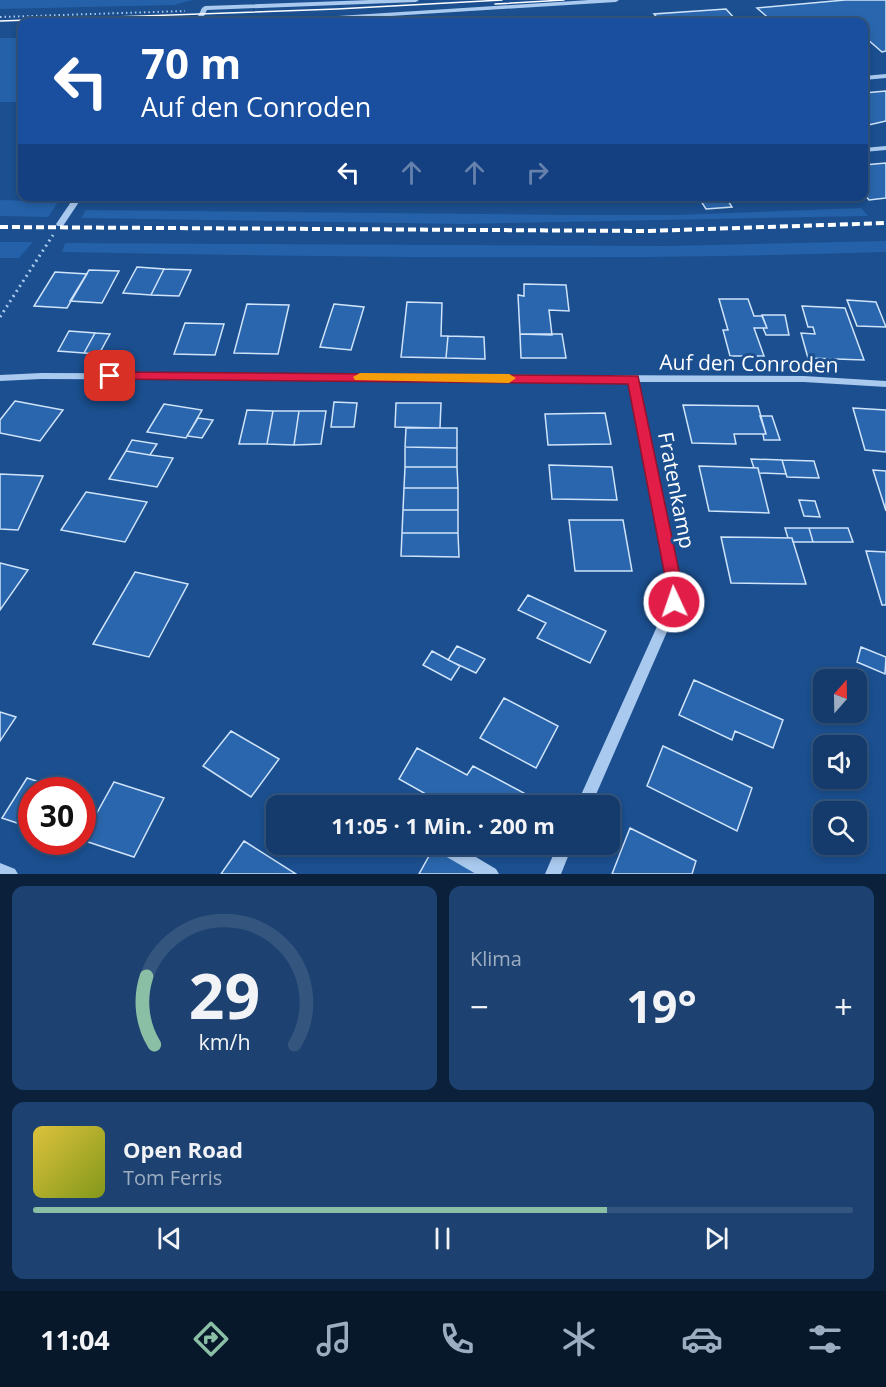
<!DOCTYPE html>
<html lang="de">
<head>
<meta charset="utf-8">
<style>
  body { margin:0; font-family:"Open Sans",sans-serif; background:#1d4271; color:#f1f3f6; height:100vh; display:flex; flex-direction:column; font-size:22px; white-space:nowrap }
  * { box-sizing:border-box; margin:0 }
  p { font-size:20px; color:#9dadc1 }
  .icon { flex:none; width:33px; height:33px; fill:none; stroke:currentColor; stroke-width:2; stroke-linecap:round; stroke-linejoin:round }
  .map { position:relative; height:874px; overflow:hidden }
  .panel { display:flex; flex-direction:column; gap:12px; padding:12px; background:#0b203b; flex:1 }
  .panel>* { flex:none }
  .banner { position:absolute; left:18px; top:18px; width:850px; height:183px; border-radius:12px; box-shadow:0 3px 9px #0003,0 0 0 2px #33557e; background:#1a4fa0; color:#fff; overflow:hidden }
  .needle { width:39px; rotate:20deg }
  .tools { position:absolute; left:813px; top:669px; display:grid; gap:12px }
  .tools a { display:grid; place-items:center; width:54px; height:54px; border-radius:12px; background:#143b6b; box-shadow:0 3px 9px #0003,0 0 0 2px #33557e; font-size:30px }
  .speed { position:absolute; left:18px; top:777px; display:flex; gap:12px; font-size:30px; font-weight:700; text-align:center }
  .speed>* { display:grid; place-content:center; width:78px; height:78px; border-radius:50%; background:#143b6b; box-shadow:0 3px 9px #0003,0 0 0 2px #33557e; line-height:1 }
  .speed .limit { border:9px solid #d22; background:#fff; color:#111 }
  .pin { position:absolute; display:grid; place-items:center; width:51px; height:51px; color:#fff; margin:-26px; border-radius:12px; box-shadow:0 3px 9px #0006 }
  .me { position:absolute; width:66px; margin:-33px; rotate:357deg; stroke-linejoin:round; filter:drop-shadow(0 0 4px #0008) }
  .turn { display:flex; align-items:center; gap:21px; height:126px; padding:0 24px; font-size:27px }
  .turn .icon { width:78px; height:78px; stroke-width:2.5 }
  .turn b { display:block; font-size:42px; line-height:51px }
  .lanes { display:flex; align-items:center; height:57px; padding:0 24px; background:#0003; justify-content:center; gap:30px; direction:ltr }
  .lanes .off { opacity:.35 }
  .big { font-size:45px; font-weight:700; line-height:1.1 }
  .panel .widget { flex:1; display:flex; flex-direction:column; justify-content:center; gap:9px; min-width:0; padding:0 21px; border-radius:12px; background:#1d4271 }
  .panel .dial { align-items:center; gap:0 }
  .dial svg { height:156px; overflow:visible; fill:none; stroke:#33557e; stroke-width:7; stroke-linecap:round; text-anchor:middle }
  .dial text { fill:#f1f3f6; stroke:none }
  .song { display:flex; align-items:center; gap:18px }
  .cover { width:72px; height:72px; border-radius:9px; background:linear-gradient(135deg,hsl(50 70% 55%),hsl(70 70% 35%)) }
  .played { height:6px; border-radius:3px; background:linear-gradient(90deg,#8abfa5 70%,#33557e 70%) }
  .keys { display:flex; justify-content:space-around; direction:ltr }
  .heat { display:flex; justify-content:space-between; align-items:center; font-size:33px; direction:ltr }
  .panel .tiles { flex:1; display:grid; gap:12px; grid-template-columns:1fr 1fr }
  .widget:last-child { grid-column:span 2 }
  .trip { position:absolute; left:266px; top:795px; width:354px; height:60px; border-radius:12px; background:#143b6b; box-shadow:0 3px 9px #0003,0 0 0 2px #33557e; font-weight:700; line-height:60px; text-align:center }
  .tabs { display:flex; height:96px; justify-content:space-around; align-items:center; background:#08182b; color:#9dadc1 }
  .tabs .icon { width:42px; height:42px }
  .tabs .on { color:#8abfa5 }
  .tabs b { font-size:27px; color:#f1f3f6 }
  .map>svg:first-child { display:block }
  .green { fill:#2461a8 }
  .building { fill:#2a66ad; stroke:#cfe3fa; stroke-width:1.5 }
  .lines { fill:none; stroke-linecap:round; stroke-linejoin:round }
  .path-far1 { stroke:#a9c9ee; stroke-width:2; stroke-dasharray:1.5 3; stroke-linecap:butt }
  .path { stroke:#a9c9ee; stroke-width:3; stroke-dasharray:2 4; stroke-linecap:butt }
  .minor { fill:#a9c9ee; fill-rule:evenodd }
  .tram { stroke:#fff; stroke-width:1.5 }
  .rail { stroke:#fff; stroke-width:4; stroke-dasharray:8 4; stroke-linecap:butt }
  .route { fill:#e11d48; stroke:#92132f; stroke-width:1.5 }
  .slow { fill:#f59e0b }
  .labels { text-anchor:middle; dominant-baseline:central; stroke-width:6; stroke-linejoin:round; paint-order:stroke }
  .street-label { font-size:21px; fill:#fff; stroke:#1b4f8f }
</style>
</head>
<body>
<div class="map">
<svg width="886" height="874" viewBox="0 0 886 874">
  <rect width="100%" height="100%" fill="#1b4f8f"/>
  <!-- green -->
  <path class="green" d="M0,0H193L174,5L0,9Z
    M0,38H22V95L16,102H0Z
    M0,200L58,202L48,217L0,216Z
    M861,208L868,216L463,224L81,218L86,210L575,215H677Z
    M886,241V252C611,261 337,257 62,252L65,243L668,246Z
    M0,242H33L19,258H0Z"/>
  <!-- building -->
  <path class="building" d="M845,0H886V51L882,52L867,39H864V22H773L757,8Z
    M726,9L736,20L661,22L654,14Z
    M593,17L597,22H546L544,20Z
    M886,91V121L864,126V93Z
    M886,163V198L869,200L864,194V165Z
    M660,196H725L732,207L706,209L699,198L662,201Z
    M137,267L164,269L151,295L123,293Z
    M164,269L191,270L179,296L151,295Z
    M89,270L119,271L102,303L70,301Z
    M55,272L87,274L67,308L34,306Z
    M524,284L566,285L569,311L549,310L552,335L520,334L518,295L524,296Z
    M719,299H748L754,316H762L767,328H754L764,356H730L723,330H728Z
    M847,300L876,302L886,327L857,326Z
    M407,302L442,303L441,336H448L446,358L401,357Z
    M247,304L289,305L278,354L234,353Z
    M334,304L364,307L351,350L320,347Z
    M802,306L845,308L864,360L808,358L801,333L815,334L813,327H808Z
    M762,315H785L789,335H766L763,328H767Z
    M185,323L224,324L215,355L174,354Z
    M69,331L95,333L84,353L58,351Z
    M95,333L110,334L99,354L84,353Z
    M520,334H562L566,358H521Z
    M448,336L484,337L485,359L446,358Z
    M15,401L63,410L40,441L0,433V420Z
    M334,402L357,403L354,427H331Z
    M396,403H441L440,428L395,427Z
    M164,404L202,410L186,438L147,432Z
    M683,405L758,406L766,434H734L736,444L692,443Z
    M853,408L886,410V452L865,450Z
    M247,410L273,411L267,444H239Z
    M273,411H299L294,445L267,444Z
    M299,411H326L321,444L294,445Z
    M605,413L611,444L548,445L545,414Z
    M760,416H772L780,440H764L763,434H766Z
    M198,418L213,420L202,438L187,436Z
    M406,428H457V448L405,447Z
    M132,440L157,444L150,455L126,451Z
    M405,447L457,448V467H405Z
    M126,451L150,455L173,458L157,487L109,479Z
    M751,459L782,460L786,474L759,473L758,468H754Z
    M782,460L814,461L819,478L787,477Z
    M549,465L612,467L617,500L552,499Z
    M699,466L758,468L769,513L709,511Z
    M405,467H457L458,488H404Z
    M873,470L886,471V511Z
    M0,474L43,476L18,530L0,529Z
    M404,488H458V510H403Z
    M86,492L147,502L125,542L61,530Z
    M799,500L815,501L820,517L804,516Z
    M403,510H458V533H402Z
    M569,520H623L632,571H575Z
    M785,528H809L813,542H793L792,538H788Z
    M809,528H848L853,542H813Z
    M402,533H458L459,557L401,556Z
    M721,537L792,538L806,584L731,583Z
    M866,551L886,552V605H882Z
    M0,563L28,570L0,610Z
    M135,572L188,584L149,657L93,644Z
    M528,595L606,631L590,663L537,638L546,623L518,610Z
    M457,646L485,659L476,673L448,660Z
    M861,647L886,657L885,674L857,662Z
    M432,651L460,666L451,680L423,665Z
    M694,680L783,720L773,748L735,731L732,740L679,715Z
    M504,698L558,726L536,768L480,738Z
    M0,712L16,717L0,741Z
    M231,731L279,759L251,797L203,766Z
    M663,746L752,788L737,831L647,786Z
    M417,748L467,775L473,766L524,793L518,806H447L399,779Z
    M27,778L65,790H32V828L2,818Z
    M114,782L164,798L134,857L82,840Z
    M630,828L696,861L692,874H612Z
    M244,841L296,874H221Z
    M434,847L482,874H419Z"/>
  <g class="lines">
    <!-- path-far1 -->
    <path class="path-far1" d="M0,17L185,11"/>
    <!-- path -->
    <path class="path" d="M0,317L53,235"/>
    <!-- minor -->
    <path class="minor" d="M370,0H419L416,2L207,10L201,22H195L202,8L205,6Z
      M589,0H619L616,2L295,22H272L275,20Z
      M886,74V78L864,80V76Z
      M886,146V150L864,152V148Z
      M75,196H83L63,226H57L56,224Z
      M41,373L804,376L886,381V387L804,382H638L679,576L680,602L591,806H576L668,602L667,576L628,382L41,379L0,381V375Z
      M431,844H454L496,869L499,874H476L433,849Z
      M558,844H573L561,874H545Z
      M0,863L15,869L18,874H0Z"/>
    <!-- tram -->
    <path class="tram" d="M495,4L564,0
      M0,21L337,9L502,0"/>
    <!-- rail -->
    <path class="rail" d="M0,227L647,231L886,223"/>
  </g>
  <!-- route -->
  <path class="route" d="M110,372L638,376L680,576L681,602L679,607L674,609L668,607L666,602L665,576L628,384L106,379L104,376Z"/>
  <!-- slow -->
  <path class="slow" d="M360,373L509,374L516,378L509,383L355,380L353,377Z"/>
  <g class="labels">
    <!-- street labels -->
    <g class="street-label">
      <text transform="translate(749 363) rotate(1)">Auf den Conroden</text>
      <text transform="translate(677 490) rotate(79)">Fratenkamp</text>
    </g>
  </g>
</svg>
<div class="tools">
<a><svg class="needle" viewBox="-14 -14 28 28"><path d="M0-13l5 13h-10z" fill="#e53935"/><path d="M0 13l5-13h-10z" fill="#9dadc1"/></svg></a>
<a><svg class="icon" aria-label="sound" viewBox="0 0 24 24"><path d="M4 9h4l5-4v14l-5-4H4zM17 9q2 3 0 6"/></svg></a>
<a><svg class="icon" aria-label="search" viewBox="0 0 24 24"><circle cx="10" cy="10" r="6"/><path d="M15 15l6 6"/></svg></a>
</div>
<div class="speed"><div class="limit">30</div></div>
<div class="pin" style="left:110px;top:376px;background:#d93025"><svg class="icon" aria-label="arrive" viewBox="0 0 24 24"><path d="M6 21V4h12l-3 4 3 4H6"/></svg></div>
<svg class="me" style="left:674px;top:602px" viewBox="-20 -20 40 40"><circle r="17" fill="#e11d48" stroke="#fff" stroke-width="3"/><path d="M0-11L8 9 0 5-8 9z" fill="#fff"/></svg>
<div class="trip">11:05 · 1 Min. · 200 m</div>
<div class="banner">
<div class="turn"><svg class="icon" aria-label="left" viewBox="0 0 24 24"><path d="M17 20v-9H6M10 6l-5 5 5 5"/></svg><div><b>70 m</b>Auf den Conroden</div></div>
<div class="lanes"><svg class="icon" aria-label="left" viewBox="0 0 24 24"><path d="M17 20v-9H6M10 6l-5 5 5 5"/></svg><svg class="icon off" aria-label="ahead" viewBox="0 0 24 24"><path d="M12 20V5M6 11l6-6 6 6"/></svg><svg class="icon off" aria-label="ahead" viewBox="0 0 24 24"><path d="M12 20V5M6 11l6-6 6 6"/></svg><svg class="icon off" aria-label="right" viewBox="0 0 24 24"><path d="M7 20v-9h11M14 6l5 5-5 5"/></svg></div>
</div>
</div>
<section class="panel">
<div class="tiles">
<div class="widget dial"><svg viewBox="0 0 100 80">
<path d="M14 69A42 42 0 1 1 86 69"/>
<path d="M14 69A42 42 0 0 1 10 34" stroke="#8abfa5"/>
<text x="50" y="56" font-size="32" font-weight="700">29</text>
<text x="50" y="72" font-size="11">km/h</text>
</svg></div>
<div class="widget"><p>Klima</p>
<div class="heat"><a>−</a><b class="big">19°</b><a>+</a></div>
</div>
<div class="widget">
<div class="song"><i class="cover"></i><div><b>Open Road</b><p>Tom Ferris</p></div></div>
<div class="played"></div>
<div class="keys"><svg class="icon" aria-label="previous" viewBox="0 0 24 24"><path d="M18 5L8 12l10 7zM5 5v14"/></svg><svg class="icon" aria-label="pause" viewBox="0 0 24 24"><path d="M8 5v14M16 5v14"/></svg><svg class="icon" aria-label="next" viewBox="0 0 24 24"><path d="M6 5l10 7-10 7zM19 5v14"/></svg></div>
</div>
</div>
</section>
<nav class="tabs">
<b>11:04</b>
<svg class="icon on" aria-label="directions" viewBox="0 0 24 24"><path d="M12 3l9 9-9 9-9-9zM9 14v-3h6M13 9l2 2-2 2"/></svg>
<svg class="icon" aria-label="music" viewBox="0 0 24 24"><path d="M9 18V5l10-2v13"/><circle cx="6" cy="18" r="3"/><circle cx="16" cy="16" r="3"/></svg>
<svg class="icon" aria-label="phone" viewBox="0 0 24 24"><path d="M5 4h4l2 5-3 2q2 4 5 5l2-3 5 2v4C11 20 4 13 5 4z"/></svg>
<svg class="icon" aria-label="climate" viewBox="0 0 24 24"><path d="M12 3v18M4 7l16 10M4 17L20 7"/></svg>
<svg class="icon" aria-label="car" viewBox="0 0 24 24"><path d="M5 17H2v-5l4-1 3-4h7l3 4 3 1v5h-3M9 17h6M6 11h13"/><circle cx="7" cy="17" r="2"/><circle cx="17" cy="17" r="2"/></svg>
<svg class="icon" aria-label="filters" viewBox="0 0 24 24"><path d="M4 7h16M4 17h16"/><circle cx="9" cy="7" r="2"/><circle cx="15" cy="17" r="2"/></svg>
</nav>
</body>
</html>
